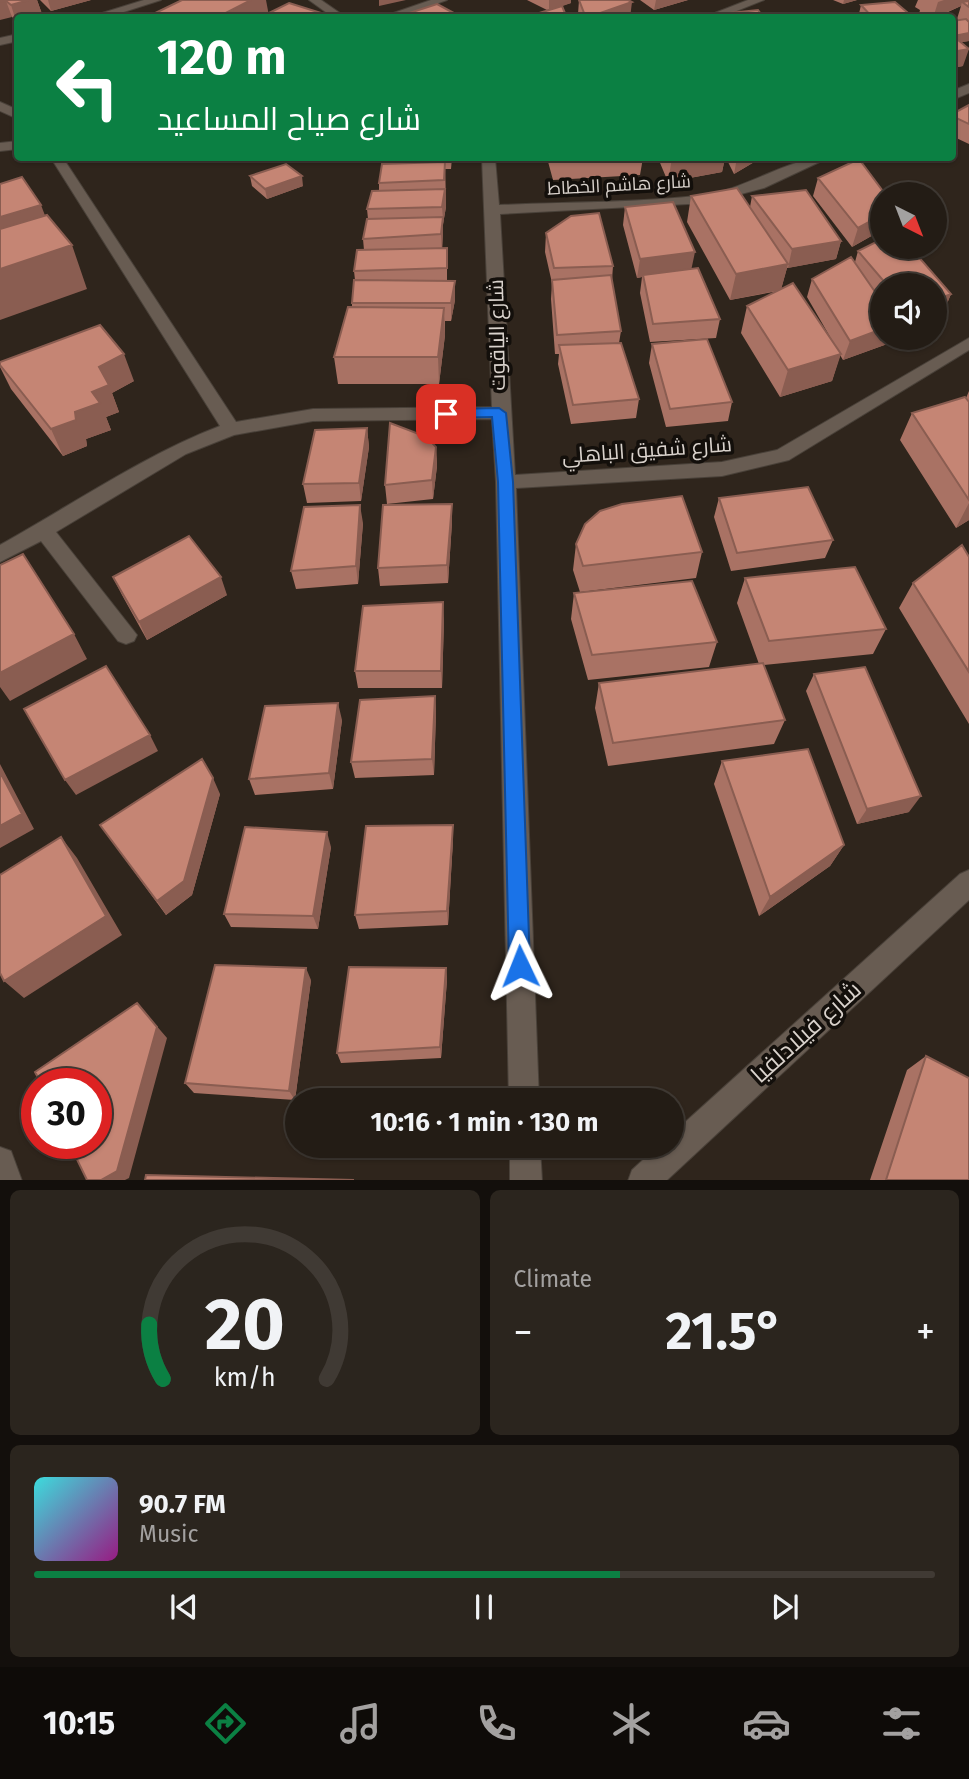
<!DOCTYPE html>
<html lang="en">
<head>
<meta charset="utf-8">
<style>
  body { margin:0; font-family:"Fira Sans",Cairo,sans-serif; background:#2b251e; color:#f1f3f6; height:100vh; display:flex; flex-direction:column; font-size:26px; white-space:nowrap }
  * { box-sizing:border-box; margin:0 }
  p { font-size:23px; color:#a3a1a0 }
  .icon { flex:none; width:38px; height:38px; fill:none; stroke:currentColor; stroke-width:2; stroke-linecap:round; stroke-linejoin:round }
  .map { position:relative; height:1180px; overflow:hidden }
  .panel { display:flex; flex-direction:column; gap:10px; padding:10px; background:#130f0c; flex:1 }
  .panel>* { flex:none }
  .top-card { position:absolute; left:14px; top:14px; width:942px; height:147px; border-radius:7px; box-shadow:0 2px 5px #0004,0 0 0 2px #403a34; background:#0b8043; color:#fff; overflow:hidden }
  .needle { width:46px; rotate:138deg }
  .buttons { position:absolute; left:870px; top:182px; display:grid; gap:14px }
  .buttons a { display:grid; place-items:center; width:77px; height:77px; border-radius:50%; background:#231c15; box-shadow:0 2px 5px #0004,0 0 0 2px #403a34; font-size:35px }
  .speed { position:absolute; left:21px; top:1068px; display:flex; gap:14px; font-size:35px; font-weight:700; text-align:center }
  .speed>* { display:grid; place-content:center; width:91px; height:91px; border-radius:50%; background:#231c15; box-shadow:0 2px 5px #0004,0 0 0 2px #403a34; line-height:1 }
  .speed .limit { border:10px solid #d22; background:#fff; color:#111 }
  .pin { position:absolute; display:grid; place-items:center; width:60px; height:60px; color:#fff; margin:-30px; border-radius:14px; box-shadow:0 4px 10px #0006 }
  .me { position:absolute; width:77px; margin:-38px; rotate:358deg; stroke-linejoin:round; filter:drop-shadow(0 0 5px #0008) }
  .turn { display:flex; align-items:center; gap:24px; height:147px; padding:0 28px; font-size:32px }
  .turn .icon { width:91px; height:91px; stroke-width:2.5 }
  .turn b { display:block; font-size:49px; line-height:60px }
  .big { font-size:52px; font-weight:700; line-height:1.1 }
  .panel .tile { flex:1; display:flex; flex-direction:column; justify-content:center; gap:10px; min-width:0; padding:0 24px; border-radius:10px; background:#2b251e }
  .panel .dial { align-items:center; gap:0 }
  .dial svg { height:182px; overflow:visible; fill:none; stroke:#403a34; stroke-width:7; stroke-linecap:round; text-anchor:middle }
  .dial text { fill:#f1f3f6; stroke:none }
  .song { display:flex; align-items:center; gap:21px }
  .cover { width:84px; height:84px; border-radius:10px; background:linear-gradient(135deg,hsl(180 70% 55%),hsl(310 70% 35%)) }
  .played { height:7px; border-radius:4px; background:linear-gradient(90deg,#0b8043 65%,#403a34 65%) }
  .keys { display:flex; justify-content:space-around; direction:ltr }
  .heat { display:flex; justify-content:space-between; align-items:center; font-size:38px; direction:ltr }
  .panel .tiles { flex:1; display:grid; gap:10px; grid-template-columns:1fr 1fr }
  .tile:last-child { grid-column:span 2 }
  .trip { position:absolute; left:285px; top:1088px; width:399px; height:70px; border-radius:35px; background:#231c15; box-shadow:0 2px 5px #0004,0 0 0 2px #403a34; font-weight:700; line-height:70px; text-align:center }
  .tabs { display:flex; height:112px; justify-content:space-around; align-items:center; background:#0e0b08; color:#a3a1a0 }
  .tabs .icon { width:49px; height:49px }
  .tabs .active { color:#0b8043 }
  .tabs b { font-size:32px; color:#f1f3f6 }
  .map>svg:first-child { display:block }
  .lines { fill:none; stroke-linecap:round; stroke-linejoin:round }
  .minor-casing { stroke:#494139; stroke-width:2 }
  .minor { fill:#685c52; fill-rule:evenodd }
  .wall { fill:#a97264 }
  .shaded-wall { fill:#8a5d51 }
  .building { fill:#c58574; stroke:#8a5d51; stroke-width:2 }
  .route { fill:#1a73e8; stroke:#114b97; stroke-width:2 }
  .labels { text-anchor:middle; dominant-baseline:central; stroke-width:7; stroke-linejoin:round; paint-order:stroke }
  .far-street-label { font-size:18px; fill:#d9d2cc; stroke:#130f0b }
  .street-label { font-size:21px; fill:#d9d2cc; stroke:#130f0b }
  .near-street-label { font-size:24px; fill:#d9d2cc; stroke:#130f0b }
</style>
</head>
<body>
<div class="map">
<svg width="969" height="1181" viewBox="0 0 969 1181">
  <rect width="100%" height="100%" fill="#2f251c"/>
  <g class="lines">
    <defs>
      <path id="minor" d="M144,0H161L105,18H86Z
        M309,0H321L347,18H334Z
        M431,0H447L397,18H379Z
        M748,0H764L719,18H702Z
        M18,34V41L0,45V38Z
        M969,84V93L952,100V91Z
        M0,102L18,110V119L0,111Z
        M18,141V149L0,151V143Z
        M51,158H63L236,422L313,409L492,407L482,158H495L499,205C567,202 637,203 705,195C744,190 794,155 828,158L764,188L707,203L500,214L515,475L722,462L777,450L969,338V350L789,460L722,476L516,488L539,1101H509L496,482L492,419L313,421L234,435L186,454L56,532L137,635L134,641L126,644L118,641L41,541L0,562V545C72,505 144,455 220,426Z
        M969,870V900L666,1181H628L632,1170L658,1146H672V1134L960,874Z
        M510,1146H540L542,1181H510Z
        M0,1147L11,1151L22,1181H0Z"/>
    </defs>
    <!-- minor casing -->
    <use href="#minor" class="minor-casing"/>
    <!-- minor -->
    <use href="#minor" class="minor"/>
  </g>
  <!-- wall -->
  <path class="wall" d="M0,0H37L42,14L18,18V21H16L12,17Z
    M40,0H91L51,11Z
    M527,0H571V3L547,10Z
    M579,0H628L630,18H579L578,14Z
    M640,0H688L654,10Z
    M833,0H857L843,4Z
    M918,0H969V41L961,42L963,66L952,68V21L958,20L957,19L961,6L935,18H930L919,14L920,10L915,7Z
    M861,5L914,18H858Z
    M269,13L337,18H270Z
    M969,105V144L952,136V114Z
    M384,158H452L451,169H445L446,207L443,224L442,248L447,266V281H455V300L451,321H445V335L439,384H338L334,357L352,307V303L355,280L354,271L364,250L363,239L368,219L367,209L379,191V183L384,164Z
    M547,158H643L640,175L553,180Z
    M658,158H725L722,172L668,182Z
    M726,158H761L734,174Z
    M250,176L303,186L267,199L252,186Z
    M818,178L882,194V230L852,247L813,196Z
    M737,188L750,207L752,196L806,190L841,241L836,259L787,268L781,289L793,283L833,342L807,297L812,279L851,257L855,262L858,251L882,239V247H910L951,294L943,313L934,317V285H882V338H892L890,343L843,360L840,355L832,381L780,397L741,333L747,306L778,291L730,300L687,222L691,196Z
    M625,207L692,269L720,319L716,338L650,342L640,293L642,277L637,278L623,225Z
    M546,233L613,266L612,280L621,331L619,343L639,399L636,418L571,424L558,364L559,354H555L551,299L552,283L545,252Z
    M652,344L732,402L728,421L666,427L649,363Z
    M0,362L134,381L112,393L119,412L106,417L111,430L86,439L87,446L63,456L11,389L0,367Z
    M969,391V520L956,528L900,440L912,413L966,398Z
    M367,428L369,447L361,501L307,503L303,484Z
    M436,447L437,466L433,499L387,504L385,485Z
    M719,498L833,540L825,558L731,571L714,517Z
    M452,522L448,583L380,586L378,568Z
    M363,523L358,584L296,589L291,571Z
    M576,544L702,552L696,578L580,592L573,570Z
    M969,557V724L899,608L913,583Z
    M113,577L227,595L147,640L122,595Z
    M745,578L886,629L873,654L764,665L785,720L774,744L608,766L595,708L599,683L759,664L737,603Z
    M574,593L717,642L709,667L588,680L571,619Z
    M444,619L442,688H358L355,671Z
    M814,674L909,812L857,824L806,691Z
    M435,696L436,712L434,775L355,778L351,762Z
    M342,720L333,789L255,795L249,779Z
    M722,761L844,845L830,866L759,916L714,784Z
    M220,794L192,895L166,915L100,825Z
    M453,825V840L448,925L359,929L355,915Z
    M331,847L318,929L231,927L224,914Z
    M446,968L447,980L441,1058L341,1063L337,1053Z
    M311,980L295,1100L194,1093L185,1083Z
    M926,1056L969,1180H870L907,1070Z"/>
  <!-- shaded-wall -->
  <path class="shaded-wall" d="M29,0H37L42,14L29,18H18V21H16L11,5Z
    M48,0H91L51,11Z
    M251,0H266L269,16L267,18H216Z
    M379,0H406L379,6Z
    M549,0H571V3L549,11Z
    M656,0H688L654,10Z
    M844,0H857L843,4Z
    M944,0H969V2H962L961,6L933,18L938,2Z
    M6,1L12,17L0,20V2Z
    M632,2L630,18H586Z
    M969,33V41L952,44L954,36Z
    M969,49L963,66L952,68V52Z
    M672,158H725L722,172L668,182Z
    M737,158H761L734,174Z
    M445,162L446,207L443,224V235L442,253L441,234L443,219L442,207L445,192Z
    M302,176L303,186L267,199L265,189Z
    M41,205L57,247L0,266V217Z
    M882,215V230L852,247L858,228Z
    M841,241L836,259L788,268L792,249Z
    M72,245L87,289L0,320V269Z
    M695,252L691,271L643,275L642,277L637,278L640,259Z
    M788,264L781,290L730,300L736,274Z
    M455,281V300L451,321V303Z
    M951,294L943,313L934,317V301Z
    M444,308L445,335L439,384L438,357Z
    M882,329V338H892L890,343L843,360L850,341Z
    M124,354L134,381L112,393L119,412L106,417L111,430L86,439L87,446L63,456L51,429L75,412L99,367Z
    M841,354L832,381L780,397L788,370Z
    M367,428L369,447L361,501L359,483Z
    M436,447L437,466L433,499L432,480Z
    M969,503V520L956,528Z
    M452,504V522L448,583L447,565Z
    M360,505L363,523L358,584L356,566Z
    M221,577L227,595L147,640L139,622Z
    M443,602L444,619L442,688L441,671Z
    M74,634L87,659L10,701L0,687V673Z
    M435,696L436,712L434,775L432,759Z
    M338,703L342,720L333,789L329,773Z
    M150,735L158,751L76,795L65,780Z
    M0,764L34,829L0,848Z
    M213,778L220,794L192,895L166,915L157,901Z
    M921,796L909,812L857,824L867,809Z
    M453,825V840L448,925L447,911Z
    M327,832L331,847L318,929L313,916Z
    M61,837L77,858L122,935L24,998L4,981Z
    M844,845L830,866L759,916L770,897Z
    M306,968L311,980L295,1100L289,1091Z
    M446,968L447,980L441,1058L440,1047Z
    M137,1003L167,1038L129,1178L125,1180H101Z"/>
  <!-- building -->
  <path class="building" d="M0,0H29L11,5L6,1L0,2Z
    M182,0H251L216,18H145Z
    M579,0H628L632,2L586,18Z
    M969,1V7L962,2Z
    M895,2L914,18H873L861,5Z
    M289,3L337,18H282L269,13Z
    M437,4L463,18L397,17Z
    M562,6L567,18H523Z
    M758,10L764,18H700L699,16Z
    M966,19L969,22V33L954,36L952,34V21Z
    M952,35L969,49L952,52Z
    M969,105V124L952,116V114Z
    M859,159L885,194H882V215L858,228L818,178Z
    M445,162L444,180L379,183L382,164Z
    M286,164L302,176L265,189L250,176Z
    M22,177L41,205L0,217V184Z
    M737,188L788,264L736,274L691,196Z
    M445,189L442,207L367,209L372,191Z
    M806,190L841,241L792,249L752,196Z
    M673,202L695,252L640,259L625,207Z
    M599,213L613,266L554,268L546,233L571,216Z
    M47,215L72,245L0,269V229Z
    M443,217L441,234L363,239L367,219Z
    M882,239V247H910L951,294L934,301V285H887L858,251Z
    M447,248V268L354,271L357,250Z
    M851,257L882,302V329L850,341L812,279Z
    M698,268L720,319L653,324L643,275Z
    M611,275L621,331L557,335L552,280Z
    M354,280L455,281L451,303H352Z
    M793,283L841,354L788,370L747,306Z
    M348,307L444,308L438,357H334Z
    M100,325L124,354L99,367L109,385L92,392L100,403L75,412L76,420L51,429L0,365V362Z
    M707,339L732,402L670,409L652,344Z
    M621,343L639,399L573,405L559,345Z
    M965,397L969,402V500L912,413Z
    M390,423L427,437L436,447L432,480L385,485Z
    M367,428L359,483L303,484L315,430Z
    M808,487L833,540L737,553L719,498Z
    M682,496L702,552L583,566L576,544L585,524L600,511L622,504Z
    M452,504L447,565L378,568L383,505Z
    M360,505L356,566L291,571L304,507Z
    M189,536L221,577L139,622L113,577Z
    M962,545L969,557V672L913,583Z
    M23,554L74,634L0,673V565Z
    M855,567L886,629L769,641L745,578Z
    M692,581L717,642L592,655L574,593Z
    M443,602L441,671H355L363,606Z
    M763,663L785,720L613,743L599,683Z
    M106,666L150,735L65,780L24,709Z
    M865,667L921,796L867,809L814,674Z
    M435,696L432,759L351,762L360,700Z
    M338,703L329,773L249,779L265,706Z
    M808,749L844,845L770,897L722,761Z
    M202,759L213,778L184,881L157,901L100,825Z
    M0,772L22,814L0,826Z
    M453,825L447,911L355,915L366,826Z
    M245,827L327,832L313,916L224,914Z
    M61,837L106,916L4,981L0,973V875Z
    M215,965L306,968L289,1091L185,1083Z
    M349,967L446,968L440,1047L337,1053Z
    M137,1003L157,1027L117,1171L101,1180H87L69,1143H96V1083H41L35,1072Z
    M926,1056L969,1078V1180H886Z
    M146,1175L354,1180H145Z"/>
  <!-- route -->
  <path class="route" d="M499,408L506,413L513,482L530,966L527,974L520,977L512,974L509,966L498,482L492,417L446,418L439,414L446,409Z"/>
  <g class="labels">
    <!-- far-street labels -->
    <g class="far-street-label">
      <text transform="translate(619 185) rotate(-3)">شارع هاشم الخطاط</text>
    </g>
    <!-- street labels -->
    <g class="street-label">
      <text transform="translate(497 335) rotate(-91)">شارع الياقوت</text>
      <text transform="translate(647 450) rotate(-4)">شارع شفيق الباهلي</text>
    </g>
    <!-- near-street labels -->
    <g class="near-street-label">
      <text transform="translate(806 1032) rotate(-42)">شارع فيلادلفيا</text>
    </g>
  </g>
</svg>
<div class="buttons">
<a><svg class="needle" viewBox="-14 -14 28 28"><path d="M0-13l5 13h-10z" fill="#e53935"/><path d="M0 13l5-13h-10z" fill="#a3a1a0"/></svg></a>
<a><svg class="icon" aria-label="sound" viewBox="0 0 24 24"><path d="M4 9h4l5-4v14l-5-4H4zM17 9q2 3 0 6"/></svg></a>
</div>
<div class="speed"><div class="limit">30</div></div>
<div class="pin" style="left:446px;top:414px;background:#d93025"><svg class="icon" aria-label="arrive" viewBox="0 0 24 24"><path d="M6 21V4h12l-3 4 3 4H6"/></svg></div>
<svg class="me" style="left:520px;top:966px" viewBox="-20 -20 40 40"><path d="M0-17L14 15 0 8-14 15z" fill="#1a73e8" stroke="#fff" stroke-width="4"/></svg>
<div class="trip">10:16 · 1 min · 130 m</div>
<div class="top-card">
<div class="turn"><svg class="icon" aria-label="left" viewBox="0 0 24 24"><path d="M17 20v-9H6M10 6l-5 5 5 5"/></svg><div><b>120 m</b>شارع صياح المساعيد</div></div>
</div>
</div>
<section class="panel">
<div class="tiles">
<div class="tile dial"><svg viewBox="0 0 100 80">
<path d="M14 69A42 42 0 1 1 86 69"/>
<path d="M14 69A42 42 0 0 1 8 45" stroke="#0b8043"/>
<text x="50" y="56" font-size="32" font-weight="700">20</text>
<text x="50" y="72" font-size="11">km/h</text>
</svg></div>
<div class="tile"><p>Climate</p>
<div class="heat"><a>−</a><b class="big">21.5°</b><a>+</a></div>
</div>
<div class="tile">
<div class="song"><i class="cover"></i><div><b>90.7 FM</b><p>Music</p></div></div>
<div class="played"></div>
<div class="keys"><svg class="icon" aria-label="previous" viewBox="0 0 24 24"><path d="M18 5L8 12l10 7zM5 5v14"/></svg><svg class="icon" aria-label="pause" viewBox="0 0 24 24"><path d="M8 5v14M16 5v14"/></svg><svg class="icon" aria-label="next" viewBox="0 0 24 24"><path d="M6 5l10 7-10 7zM19 5v14"/></svg></div>
</div>
</div>
</section>
<nav class="tabs">
<b>10:15</b>
<svg class="icon active" aria-label="directions" viewBox="0 0 24 24"><path d="M12 3l9 9-9 9-9-9zM9 14v-3h6M13 9l2 2-2 2"/></svg>
<svg class="icon" aria-label="music" viewBox="0 0 24 24"><path d="M9 18V5l10-2v13"/><circle cx="6" cy="18" r="3"/><circle cx="16" cy="16" r="3"/></svg>
<svg class="icon" aria-label="phone" viewBox="0 0 24 24"><path d="M5 4h4l2 5-3 2q2 4 5 5l2-3 5 2v4C11 20 4 13 5 4z"/></svg>
<svg class="icon" aria-label="climate" viewBox="0 0 24 24"><path d="M12 3v18M4 7l16 10M4 17L20 7"/></svg>
<svg class="icon" aria-label="car" viewBox="0 0 24 24"><path d="M5 17H2v-5l4-1 3-4h7l3 4 3 1v5h-3M9 17h6M6 11h13"/><circle cx="7" cy="17" r="2"/><circle cx="17" cy="17" r="2"/></svg>
<svg class="icon" aria-label="filters" viewBox="0 0 24 24"><path d="M4 7h16M4 17h16"/><circle cx="9" cy="7" r="2"/><circle cx="15" cy="17" r="2"/></svg>
</nav>
</body>
</html>
